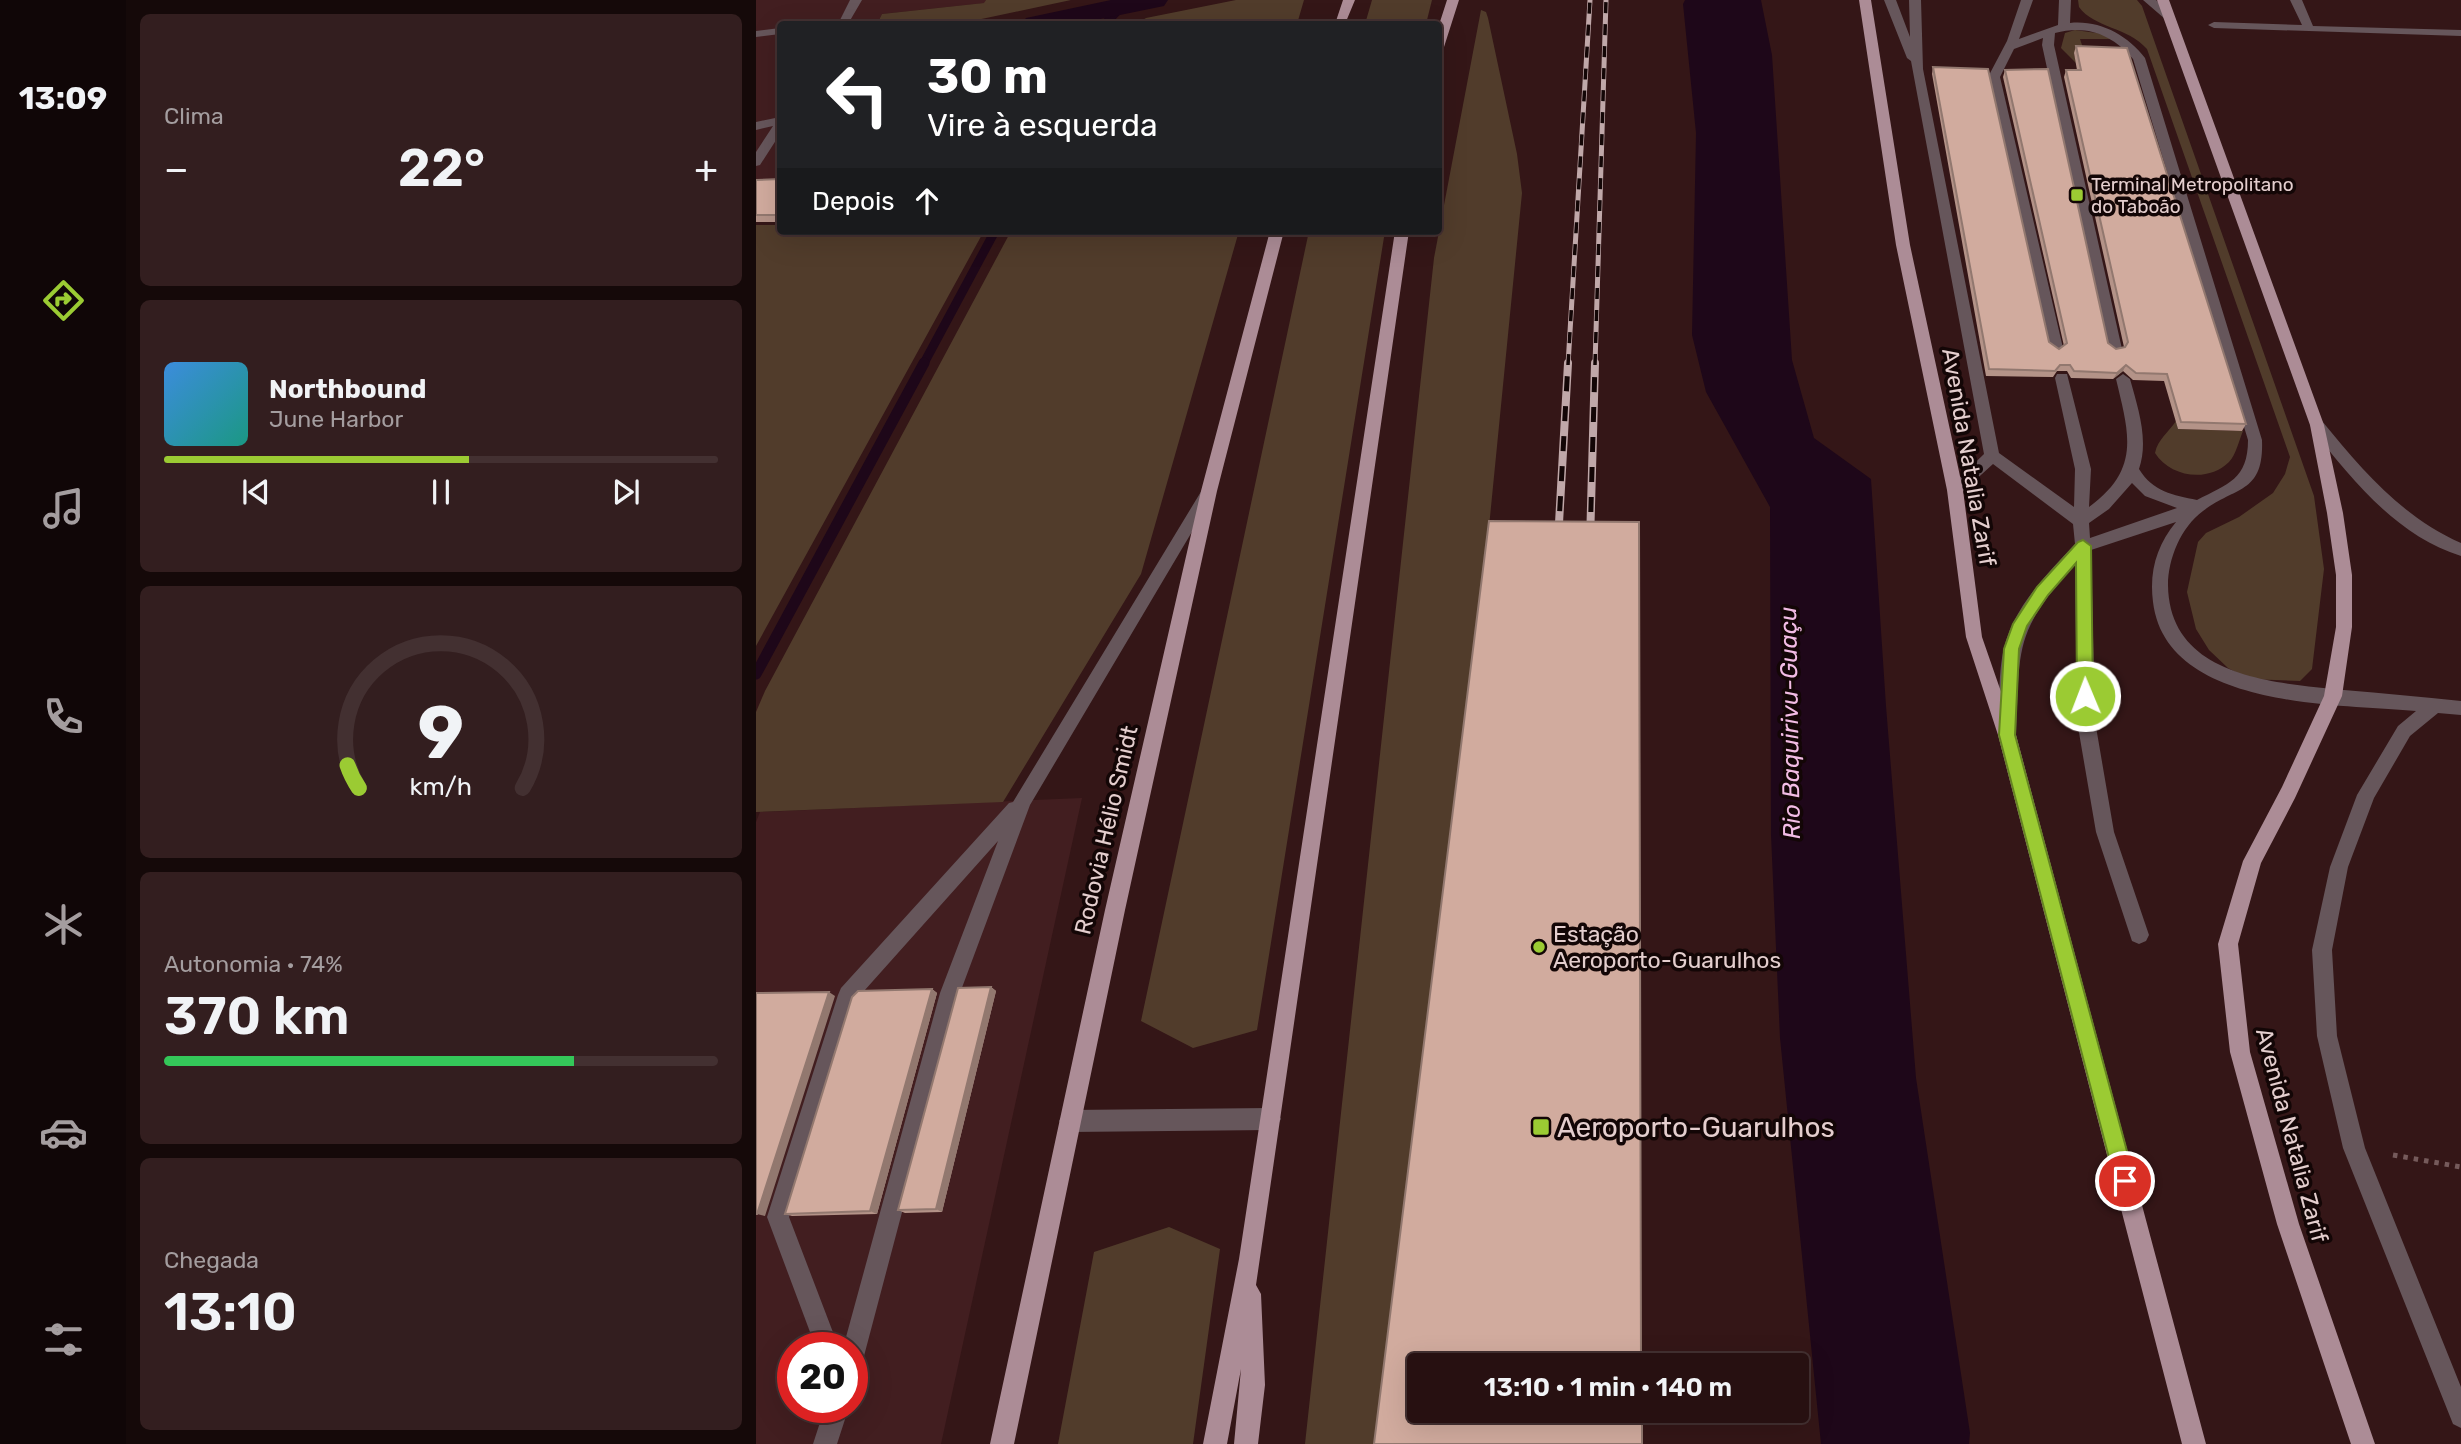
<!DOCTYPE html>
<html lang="pt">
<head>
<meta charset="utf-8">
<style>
  body { margin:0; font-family:Rubik,sans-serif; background:#331e1f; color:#f1f3f6; height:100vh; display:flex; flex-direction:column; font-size:26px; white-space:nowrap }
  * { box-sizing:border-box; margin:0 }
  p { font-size:23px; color:#a49d9f }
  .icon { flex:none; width:38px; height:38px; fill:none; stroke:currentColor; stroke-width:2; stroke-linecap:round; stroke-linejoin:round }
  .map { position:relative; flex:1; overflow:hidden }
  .panel { display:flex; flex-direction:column; gap:14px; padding:14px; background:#150909; width:630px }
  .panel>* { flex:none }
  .hud { position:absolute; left:21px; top:21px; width:665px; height:214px; border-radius:7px; box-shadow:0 7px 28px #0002,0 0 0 2px #433031; background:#202124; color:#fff; overflow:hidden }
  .speed { position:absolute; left:21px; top:1332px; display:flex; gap:14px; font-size:35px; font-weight:700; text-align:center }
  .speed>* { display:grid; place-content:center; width:91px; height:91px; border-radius:50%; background:#271011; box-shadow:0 7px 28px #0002,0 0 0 2px #433031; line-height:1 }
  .speed .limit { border:10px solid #d22; background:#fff; color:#111 }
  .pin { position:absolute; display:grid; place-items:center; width:60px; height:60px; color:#fff; margin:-30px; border:4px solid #fff; border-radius:50%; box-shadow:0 2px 7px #0007 }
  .me { position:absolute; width:77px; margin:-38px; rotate:359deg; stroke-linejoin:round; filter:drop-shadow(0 0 5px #0008) }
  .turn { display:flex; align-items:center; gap:24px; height:147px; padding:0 35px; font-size:32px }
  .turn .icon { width:91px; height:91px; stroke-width:2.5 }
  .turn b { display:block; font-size:49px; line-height:60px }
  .then { display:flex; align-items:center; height:66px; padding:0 35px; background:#0003; gap:14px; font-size:26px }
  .big { font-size:52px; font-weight:600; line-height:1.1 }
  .panel .card { flex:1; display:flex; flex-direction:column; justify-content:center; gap:10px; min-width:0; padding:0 24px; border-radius:10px; background:#331e1f }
  .panel .dial { align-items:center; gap:0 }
  .dial svg { height:182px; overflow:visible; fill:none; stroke:#433031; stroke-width:7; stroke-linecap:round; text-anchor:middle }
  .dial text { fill:#f1f3f6; stroke:none }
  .song { display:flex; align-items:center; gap:21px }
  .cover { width:84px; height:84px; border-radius:10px; background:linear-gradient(135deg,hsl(210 70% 55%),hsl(170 70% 35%)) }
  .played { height:7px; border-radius:4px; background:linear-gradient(90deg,#9bcb33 55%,#433031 55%) }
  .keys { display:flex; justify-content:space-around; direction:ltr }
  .heat { display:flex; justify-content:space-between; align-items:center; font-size:38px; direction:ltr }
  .charge { height:10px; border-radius:5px; background:linear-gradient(90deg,#34c759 74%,#433031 0) }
  .trip { position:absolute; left:651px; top:1353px; width:402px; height:70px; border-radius:7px; background:#271011; box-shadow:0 7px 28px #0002,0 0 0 2px #433031; font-weight:600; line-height:70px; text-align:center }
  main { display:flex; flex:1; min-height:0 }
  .dock { display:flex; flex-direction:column; width:126px; justify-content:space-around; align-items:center; background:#100607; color:#a49d9f }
  .dock .icon { width:49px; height:49px }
  .dock .active { color:#9bcb33 }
  .dock b { font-size:32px; color:#f1f3f6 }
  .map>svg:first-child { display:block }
  .built { fill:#421e20; fill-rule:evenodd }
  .green { fill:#513c2b }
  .water { fill:#1e0719 }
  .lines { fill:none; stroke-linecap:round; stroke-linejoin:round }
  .stream-far1 { stroke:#1e0719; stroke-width:9 }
  .stream { stroke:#1e0719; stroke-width:11 }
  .canal { fill:#1e0719; fill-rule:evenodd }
  .path { stroke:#755a5b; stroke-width:5; stroke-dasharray:4.5 6; stroke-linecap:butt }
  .minor { fill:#66565b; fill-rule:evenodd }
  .major { fill:#ac8c96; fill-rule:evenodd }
  .rail-far1-casing { stroke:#c0a8a9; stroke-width:5 }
  .rail-casing { stroke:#c0a8a9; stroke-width:8 }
  .rail-far1 { stroke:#130606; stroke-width:3.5; stroke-dasharray:11; stroke-linecap:butt }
  .rail { stroke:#130606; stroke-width:5; stroke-dasharray:15; stroke-linecap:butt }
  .wall { fill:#b49388 }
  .shaded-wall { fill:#92786f }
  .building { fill:#d1ab9e; stroke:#92786f; stroke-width:2 }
  .route { fill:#9bcb33; stroke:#658421; stroke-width:2 }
  .poi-dot { fill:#9bcb33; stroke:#130606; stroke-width:2.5 }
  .labels { text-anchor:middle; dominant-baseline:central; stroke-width:7; stroke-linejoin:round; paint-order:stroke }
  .far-poi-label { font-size:19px; fill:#e4cece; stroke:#130606; text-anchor:start }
  .street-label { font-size:23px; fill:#e4cece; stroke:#130606 }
  .poi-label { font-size:23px; fill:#e4cece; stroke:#130606; text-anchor:start }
  .water-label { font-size:24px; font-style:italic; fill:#f2bce4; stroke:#130606 }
  .near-poi-label { font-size:28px; fill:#e4cece; stroke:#130606; text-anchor:start }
</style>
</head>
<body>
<main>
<nav class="dock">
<b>13:09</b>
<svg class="icon active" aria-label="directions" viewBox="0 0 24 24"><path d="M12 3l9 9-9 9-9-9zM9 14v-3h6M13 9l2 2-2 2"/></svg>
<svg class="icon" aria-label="music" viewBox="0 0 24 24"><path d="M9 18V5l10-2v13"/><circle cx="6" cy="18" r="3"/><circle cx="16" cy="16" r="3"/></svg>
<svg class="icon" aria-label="phone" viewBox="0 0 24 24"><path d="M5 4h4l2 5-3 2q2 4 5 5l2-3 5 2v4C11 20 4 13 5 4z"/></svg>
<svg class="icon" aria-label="climate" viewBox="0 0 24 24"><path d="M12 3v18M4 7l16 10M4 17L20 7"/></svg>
<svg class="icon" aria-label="car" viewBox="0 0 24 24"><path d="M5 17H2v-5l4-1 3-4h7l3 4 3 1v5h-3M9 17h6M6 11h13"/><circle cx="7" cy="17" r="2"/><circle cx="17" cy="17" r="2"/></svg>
<svg class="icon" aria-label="filters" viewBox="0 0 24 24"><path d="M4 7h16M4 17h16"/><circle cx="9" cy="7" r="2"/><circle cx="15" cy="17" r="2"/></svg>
</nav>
<section class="panel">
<div class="card"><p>Clima</p>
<div class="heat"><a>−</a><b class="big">22°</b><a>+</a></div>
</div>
<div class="card">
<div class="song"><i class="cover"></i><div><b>Northbound</b><p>June Harbor</p></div></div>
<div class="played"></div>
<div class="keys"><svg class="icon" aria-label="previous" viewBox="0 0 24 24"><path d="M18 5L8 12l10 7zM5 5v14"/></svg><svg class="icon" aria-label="pause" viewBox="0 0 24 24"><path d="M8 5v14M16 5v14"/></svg><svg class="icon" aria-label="next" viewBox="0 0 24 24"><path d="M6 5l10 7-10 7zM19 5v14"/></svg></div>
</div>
<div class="card dial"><svg viewBox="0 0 100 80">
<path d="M14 69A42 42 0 1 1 86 69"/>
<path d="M14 69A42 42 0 0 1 9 59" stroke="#9bcb33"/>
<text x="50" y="56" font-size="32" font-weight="700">9</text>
<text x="50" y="72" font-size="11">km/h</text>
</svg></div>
<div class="card"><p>Autonomia · 74%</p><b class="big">370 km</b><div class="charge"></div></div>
<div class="card"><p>Chegada</p><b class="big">13:10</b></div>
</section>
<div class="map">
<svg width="1705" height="1444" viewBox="0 0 1705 1444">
  <rect width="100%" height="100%" fill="#341617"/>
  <!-- built -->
  <path class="built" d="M0,0H230L229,3L126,14L121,24H24V221H0Z
    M326,798L185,1444H0V822L4,812ZM37,1348H96V1407H37Z"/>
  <!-- green -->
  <path class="green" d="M230,0H315L202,24H121L126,14L228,3Z
    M480,0H548L541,24H380L390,18Z
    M616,0H676L670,24H609Z
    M1322,0H1381L1386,6L1558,496L1568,569L1556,669L1544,681L1492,679L1472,668L1453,650L1440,629L1431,592L1442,542L1450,533L1483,517L1517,493L1529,474L1534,457L1391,49C1372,27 1338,28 1323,7Z
    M725,10L730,12L732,18L761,154L766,193L733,527L621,1444H549L678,258Z
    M1319,30L1348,34L1354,39H1324L1329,54L1318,53L1320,63L1305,48L1309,33Z
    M0,225H24V231H228L0,646Z
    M255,231H483L385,574L247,802L0,812V712L9,691Z
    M553,231H629L501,1030L437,1048L385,1021Z
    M1420,421L1422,429L1487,431C1483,440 1480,455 1473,462C1452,483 1414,477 1399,453C1402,439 1412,433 1420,421Z
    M413,1227L464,1249L437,1444H302L338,1252Z"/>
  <!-- water -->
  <path class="water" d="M929,0H1005L1016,55L1036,360L1058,438L1115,479L1130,706L1160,1078L1214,1433L1213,1444H1065L1024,1038L1015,835L1014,507L950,392L936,335L940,133L927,4Z"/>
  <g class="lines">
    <!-- stream-far1 -->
    <path class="stream-far1" d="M349,24L366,6
      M167,365L239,231"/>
    <!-- stream -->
    <path class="stream" d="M0,674L168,363"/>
    <!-- canal -->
    <path class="canal" d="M355,0H412L408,6L320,24H265L270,18Z"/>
    <!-- path -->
    <path class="path" d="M1637,1155L1705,1167"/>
    <!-- minor -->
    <path class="minor" d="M94,0H106L92,24H82Z
      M1128,0H1140L1154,37L1153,0H1165L1167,69L1243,453L1318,507L1319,469L1299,378L1301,374H1311L1335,469L1333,507C1385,469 1373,434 1360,379L1367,374L1374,379C1382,408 1393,440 1383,469C1397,492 1417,495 1441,500C1472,484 1492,479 1492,440L1377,59C1357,35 1331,24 1299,33L1298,45L1366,349L1364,352L1359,354L1352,349L1286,45L1287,38L1258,49L1244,77L1307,348L1300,353L1293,348L1232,77L1251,41L1265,0H1277L1263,39L1302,25L1303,0H1315L1314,23C1344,20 1371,35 1389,58L1506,440C1508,494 1480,486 1447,511C1425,527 1412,559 1412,585C1413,678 1520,683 1588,690C1627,693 1666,697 1705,701V715L1682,713L1654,736L1618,798L1592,867L1576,950L1581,1036L1609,1148L1705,1387V1428L1697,1424L1587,1148L1561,1036L1556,950L1574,867L1601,795L1642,726L1660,711C1581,704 1410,709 1397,602C1393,571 1401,545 1420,522L1335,550L1339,721L1358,832L1393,935L1390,941L1383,944L1376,941L1340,832L1321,721L1319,565C1257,632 1264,649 1260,735L1257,740L1251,743L1245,740L1242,735C1244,709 1242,683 1246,658C1253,612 1288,577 1319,544L1317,524L1237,464L1204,494H1194L1191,490L1228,454L1155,61L1151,58ZM1376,483L1389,496L1421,508L1334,538L1333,523L1353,509Z
      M1387,0H1400L1419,17L1409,19Z
      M1534,0H1546L1557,26L1705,30V36L1458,28L1452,25L1458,22L1546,25Z
      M24,28V34L0,37V31Z
      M24,117V134L4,165L0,166V152L17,126L0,130V122Z
      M1561,420L1566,421C1606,470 1646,517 1705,543V556C1641,536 1596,480 1556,429L1554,425L1556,421Z
      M451,488L459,494L456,498L274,805L204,993L108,1356L104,1364L96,1367V1348H87L184,993L242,841L100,1000L33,1217L83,1348H60L11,1217L82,995L85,988L253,803L257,802L446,490Z
      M514,1108L521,1112L525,1119L521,1126L514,1130L314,1132L307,1128L303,1121L307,1114L314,1110Z
      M69,1407H93L81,1444H57Z"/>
    <!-- major -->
    <path class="major" d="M587,0H599L589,24H579Z
      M691,0H703L688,47L682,50V28Z
      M1103,0H1115L1154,245L1207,490L1226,637L1260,735L1450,1444H1426L1242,735L1210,637L1191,490L1140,245Z
      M1401,0H1413L1568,425L1587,513L1596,575V627L1586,696L1539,798L1505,863L1482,944L1494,1052L1543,1224L1619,1444H1595L1521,1224L1474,1052L1462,944L1487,861L1526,787L1568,696L1580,627V575L1571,513L1554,425Z
      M514,231H528L461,491L369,910L258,1444H234L349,910L445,491Z
      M639,231H653L500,1285L505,1294L509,1385L502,1444H478L485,1369L471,1444H447L483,1259Z"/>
    <defs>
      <path id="rail-far1" d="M812,365L834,0
        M839,365L850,0"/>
      <path id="rail" d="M802,541L812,363
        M834,542L839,363"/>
    </defs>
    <!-- rail-far1 casing -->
    <use href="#rail-far1" class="rail-far1-casing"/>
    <!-- rail casing -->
    <use href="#rail" class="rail-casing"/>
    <!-- rail-far1 -->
    <use href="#rail-far1" class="rail-far1"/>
    <!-- rail -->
    <use href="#rail" class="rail"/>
  </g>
  <!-- wall -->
  <path class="wall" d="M1320,46L1490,424L1486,431L1422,429L1408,381L1377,380L1367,371L1357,379L1315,378L1311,371H1301L1297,377L1230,376L1176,74L1177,67L1293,342L1303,349L1308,346L1247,77L1249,70L1352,343L1360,349L1368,347L1308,77L1310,70H1321L1318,53Z
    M24,179V222H0V180Z
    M235,987L240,991L186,1212L149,1213L142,1210Z
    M176,989L181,993L121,1214L36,1216L29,1214Z"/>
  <!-- shaded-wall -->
  <path class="shaded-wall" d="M1370,365L1367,371L1357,379L1361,373Z
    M235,987L240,991L186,1212L180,1209Z
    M176,989L181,993L121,1214L114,1211Z
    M73,992L79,996L9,1216L1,1214Z"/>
  <!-- building -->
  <path class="building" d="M1320,46L1371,48L1490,424L1425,422L1411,374L1380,373L1370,365L1361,373L1318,371L1314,365H1304L1299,371L1233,369L1177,67L1232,69L1293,342L1303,349L1311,343L1249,70L1292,69L1352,343L1360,349L1369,347L1372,342L1310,70H1325Z
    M24,179V215H0V180Z
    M733,521L883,522L885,1365H663V1410H886V1444H618Z
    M235,987L180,1209L142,1210L202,988Z
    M176,989L114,1211L29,1214L96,997L102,991Z
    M73,992L1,1214H0V993Z"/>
  <!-- route -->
  <path class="route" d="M1327,540L1335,546L1337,696L1329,703L1321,696L1320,563L1292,595L1271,626L1263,649L1259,735L1379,1181L1376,1188L1369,1191L1362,1188L1359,1181L1243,735L1248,649L1257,624L1281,587L1322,542Z"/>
  <!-- markers -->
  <g class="poi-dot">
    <rect x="1314" y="188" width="14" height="14" rx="3.5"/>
    <circle cx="783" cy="947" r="7"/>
    <rect x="776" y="1118" width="18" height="18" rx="3.5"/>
  </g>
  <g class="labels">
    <!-- far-poi labels -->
    <g class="far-poi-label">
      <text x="1335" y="184">Terminal Metropolitano<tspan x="1335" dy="22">do Taboão</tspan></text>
    </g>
    <!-- street labels -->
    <g class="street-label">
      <text transform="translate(1213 457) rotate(80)">Avenida Natalia Zarif</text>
      <text transform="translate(350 830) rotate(-77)">Rodovia Hélio Smidt</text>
      <text transform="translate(1536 1135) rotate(75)">Avenida Natalia Zarif</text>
    </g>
    <!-- poi labels -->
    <g class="poi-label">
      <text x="797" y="934">Estação<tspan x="797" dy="26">Aeroporto-Guarulhos</tspan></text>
    </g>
    <!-- water labels -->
    <g class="water-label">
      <text transform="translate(1034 723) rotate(-91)">Rio Baquirivu-Guaçu</text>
    </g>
    <!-- near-poi labels -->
    <g class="near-poi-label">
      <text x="801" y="1127">Aeroporto-Guarulhos</text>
    </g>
  </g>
</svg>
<div class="speed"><div class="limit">20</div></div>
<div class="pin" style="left:1369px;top:1181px;background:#d93025"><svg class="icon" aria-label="arrive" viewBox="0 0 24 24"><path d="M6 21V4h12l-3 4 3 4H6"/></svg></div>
<svg class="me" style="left:1329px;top:696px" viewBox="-20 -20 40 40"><circle r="17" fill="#9bcb33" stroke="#fff" stroke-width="3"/><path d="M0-11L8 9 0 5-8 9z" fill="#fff"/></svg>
<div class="trip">13:10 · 1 min · 140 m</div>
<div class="hud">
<div class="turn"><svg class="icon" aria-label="left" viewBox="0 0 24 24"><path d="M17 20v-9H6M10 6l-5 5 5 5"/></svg><div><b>30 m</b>Vire à esquerda</div></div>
<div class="then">Depois<svg class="icon" aria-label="ahead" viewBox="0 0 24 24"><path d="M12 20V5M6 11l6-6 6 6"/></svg></div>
</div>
</div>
</main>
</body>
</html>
